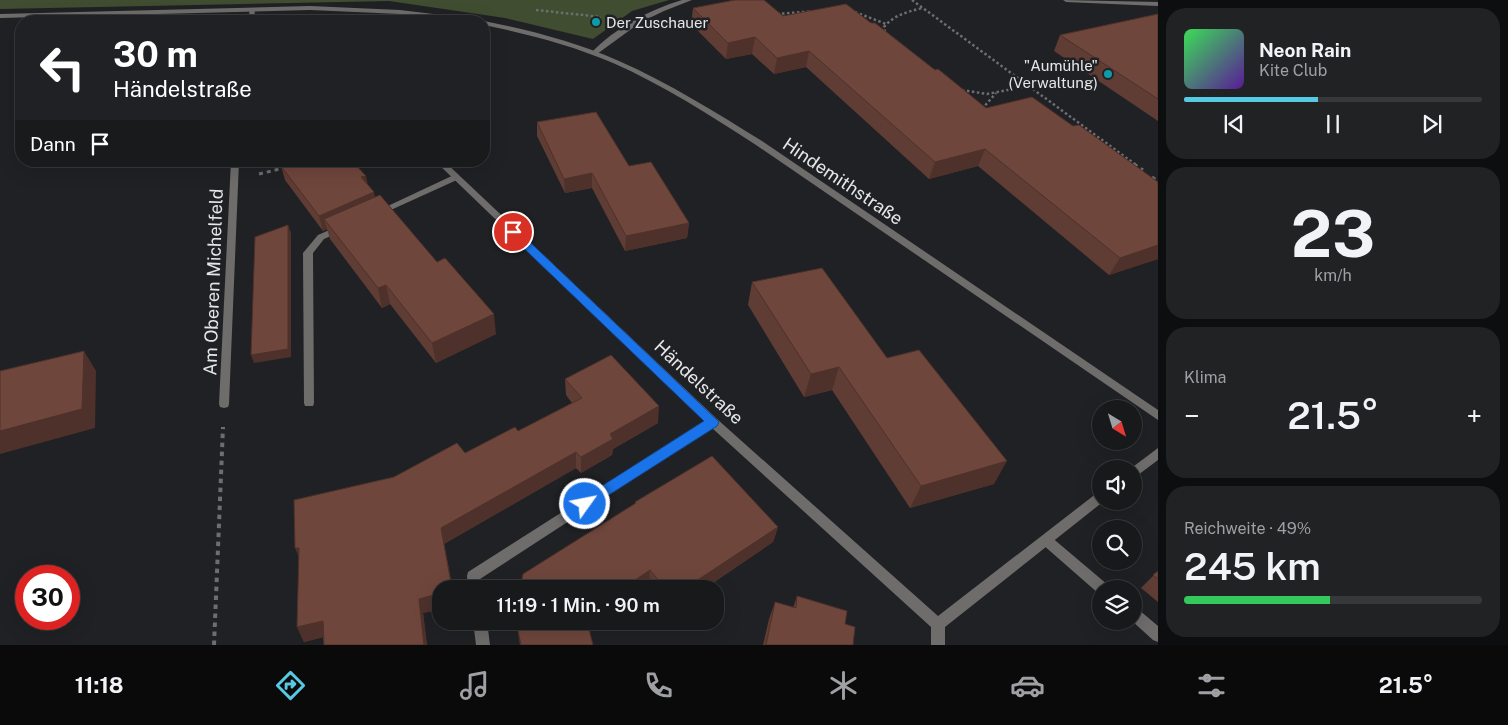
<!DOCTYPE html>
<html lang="de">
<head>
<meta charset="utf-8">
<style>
  body { margin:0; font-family:"Public Sans",sans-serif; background:#212224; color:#f1f3f6; height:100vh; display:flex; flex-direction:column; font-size:19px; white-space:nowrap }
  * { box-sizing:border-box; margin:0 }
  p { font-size:16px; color:#9fa0a3 }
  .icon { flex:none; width:28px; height:28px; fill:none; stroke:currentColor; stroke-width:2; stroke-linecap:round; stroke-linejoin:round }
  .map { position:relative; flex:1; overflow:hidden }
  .sheet { display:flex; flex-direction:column; gap:8px; padding:8px; background:#0d0e0f; width:350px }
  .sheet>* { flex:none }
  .top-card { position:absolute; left:15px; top:15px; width:475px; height:152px; border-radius:20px; box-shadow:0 5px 20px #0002,0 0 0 1px #36383a; background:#202124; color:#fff; overflow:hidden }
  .needle { width:32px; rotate:142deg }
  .controls { position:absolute; left:1092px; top:400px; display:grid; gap:10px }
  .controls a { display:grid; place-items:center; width:50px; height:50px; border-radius:50%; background:#18191b; box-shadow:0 5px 20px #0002,0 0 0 1px #36383a; font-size:25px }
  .speed { position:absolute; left:15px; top:565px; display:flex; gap:10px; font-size:25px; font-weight:700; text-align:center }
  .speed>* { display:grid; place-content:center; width:65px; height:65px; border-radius:50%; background:#18191b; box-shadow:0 5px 20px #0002,0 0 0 1px #36383a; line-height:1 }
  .speed .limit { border:8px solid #d22; background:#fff; color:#111 }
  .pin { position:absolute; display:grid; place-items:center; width:42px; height:42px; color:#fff; margin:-21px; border:2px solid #fff; border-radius:50%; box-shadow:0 1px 5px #0007 }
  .me { position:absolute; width:55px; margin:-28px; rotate:57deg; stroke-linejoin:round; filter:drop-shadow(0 0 4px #0008) }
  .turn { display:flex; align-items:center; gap:18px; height:105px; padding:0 15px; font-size:22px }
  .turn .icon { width:65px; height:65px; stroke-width:2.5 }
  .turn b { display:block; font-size:35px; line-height:42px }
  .then { display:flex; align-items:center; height:48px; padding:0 15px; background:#0003; gap:10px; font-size:19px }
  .big { font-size:38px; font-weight:600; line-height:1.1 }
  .sheet .card { flex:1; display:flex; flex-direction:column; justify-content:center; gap:8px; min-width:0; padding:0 18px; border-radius:20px; background:#212224 }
  .sheet .dial { align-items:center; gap:0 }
  .dial b { font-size:65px; line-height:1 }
  .song { display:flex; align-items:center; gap:15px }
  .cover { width:60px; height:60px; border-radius:8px; background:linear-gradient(135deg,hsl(130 70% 55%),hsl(270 70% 35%)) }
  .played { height:5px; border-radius:2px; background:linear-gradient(90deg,#57c9e2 45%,#36383a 45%) }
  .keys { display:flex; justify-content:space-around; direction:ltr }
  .heat { display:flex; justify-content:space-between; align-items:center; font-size:28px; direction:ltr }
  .charge { height:8px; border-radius:4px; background:linear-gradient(90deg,#34c759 49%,#36383a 0) }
  .trip { position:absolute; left:432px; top:580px; width:292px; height:50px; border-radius:20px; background:#18191b; box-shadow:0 5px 20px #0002,0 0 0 1px #36383a; font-weight:600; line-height:50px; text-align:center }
  .tabs { display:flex; height:80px; justify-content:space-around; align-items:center; background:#0a0a0b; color:#9fa0a3 }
  .tabs .icon { width:35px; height:35px }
  .tabs .on { color:#57c9e2 }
  .tabs b { font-size:22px; color:#f1f3f6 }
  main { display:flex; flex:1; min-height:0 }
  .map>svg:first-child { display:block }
  .green { fill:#414d30 }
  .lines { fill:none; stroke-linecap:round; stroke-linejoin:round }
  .path-far2 { stroke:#6d6e71; stroke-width:2.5; stroke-dasharray:2.5 2.5; stroke-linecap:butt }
  .path-far1 { stroke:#6d6e71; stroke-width:3; stroke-dasharray:4 4; stroke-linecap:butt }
  .path { stroke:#6d6e71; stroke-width:4; stroke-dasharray:4.5 4.5; stroke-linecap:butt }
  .service { fill:#6e6d6b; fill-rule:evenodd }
  .minor { fill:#6e6d6b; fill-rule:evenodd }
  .tertiary { fill:#6e6d6b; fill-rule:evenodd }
  .wall { fill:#5f3c34 }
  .shaded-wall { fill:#4e312a }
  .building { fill:#6f463c; stroke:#4e312a }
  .route { fill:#1a73e8; stroke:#114b97 }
  .culture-dot { fill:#0f9aa8; stroke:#202124; stroke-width:2 }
  .labels { text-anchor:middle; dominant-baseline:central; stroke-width:5; stroke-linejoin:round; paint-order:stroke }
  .far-poi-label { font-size:15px; fill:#e5e6e8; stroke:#202124; text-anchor:start }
  .street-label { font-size:18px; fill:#e5e6e8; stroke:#202124 }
</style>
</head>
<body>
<main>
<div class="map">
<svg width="1158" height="645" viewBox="0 0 1158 645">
  <rect width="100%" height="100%" fill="#202124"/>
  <!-- green -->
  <path class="green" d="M0,0H669L632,11L593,39L505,18L389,1L0,9Z"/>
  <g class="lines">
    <!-- path-far2 -->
    <path class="path-far2" d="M912,0L1136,165
      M536,10L601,17
      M855,12L886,24
      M777,14L816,11
      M885,32L884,27C894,15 907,12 922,8
      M962,90L987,94L1028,86
      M982,109L996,93"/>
    <!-- path-far1 -->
    <path class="path-far1" d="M1134,164L1143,170
      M259,174L284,168
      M1152,177L1158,181"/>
    <!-- path -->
    <path class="path" d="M214,645L223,427"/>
    <!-- service -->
    <path class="service" d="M250,8L255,9L254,21H248Z
      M231,161H239L229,404L228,407L224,408L220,407L219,404Z
      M456,174L459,175V179L382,214H376L375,212Z
      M341,225L345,228L344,230L324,239L313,253L314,403L313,406H305L304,403L303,253L318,235Z
      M1046,534L1050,536L1108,585L1109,589H1101V594L1098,593L1042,544L1040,540L1042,536Z
      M1134,608L1139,610L1158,626V642L1153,640L1132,621Z"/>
    <!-- minor -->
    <path class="minor" d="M682,0H692L664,11L641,22L597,54L591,53C615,28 649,10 682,0Z
      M1063,0L1158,2V6L1066,2Z
      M435,161H444L717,419L938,616L1097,493L1101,492V501H1104L945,627V645H931V627L712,428L480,579L481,589H468L467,576L468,572L705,421Z
      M1158,448V460L1138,475L1134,477V469H1130Z
      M473,621H487L490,645H476Z"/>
    <!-- tertiary -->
    <path class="tertiary" d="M310,6L400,10L475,19L478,21H460L400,14L310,10L0,18V14Z
      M483,21H484C530,30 576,42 619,61C669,83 715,112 762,141L1158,410V420L756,145C710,115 663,85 613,63C571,45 528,34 484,25Z"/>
  </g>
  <!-- wall -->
  <path class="wall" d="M693,8L871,23L986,108L1073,126L1158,182V259L1109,275L978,166L929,179L806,67L774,74L752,54L726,59L691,24Z
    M1158,14V121L1054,51L1060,35Z
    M537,122L629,166L689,223L687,238L625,251L592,188L565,193L537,136Z
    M281,166L368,185L375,197L496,334L436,363L390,304L382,308L330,239L327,229L323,231L285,180Z
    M752,282L887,358L994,484L910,508L832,390L804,397L748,305Z
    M565,379L658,423L613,449L612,455L581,473L576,468L444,544L453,589H441V609L423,613L427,645H324L323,637L304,642L297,627L394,477L465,453L518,431L572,403L566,395Z
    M635,502L778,527L773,542L704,589H652L649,585L643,589H520L635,504Z
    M1158,571V602L1141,588Z
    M797,596L845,624L853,645H763L769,619L775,602L793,608Z
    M516,621H596L588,627L593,645H520Z"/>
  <!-- shaded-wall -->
  <path class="shaded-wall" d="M755,37L752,54L726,59L728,43Z
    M809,51L806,67L774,74L777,58Z
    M985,149L978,166L929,179L935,162Z
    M592,173V188L565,193L564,179Z
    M366,176L369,190L361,177Z
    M374,192L377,207L324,219L327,229L323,231L319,216Z
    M689,223L687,238L625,251L626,236Z
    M288,225L291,233V357L254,363L251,355Z
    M1158,245V259L1109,275L1120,258Z
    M386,285L390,304L382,308L378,288Z
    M494,314L496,334L436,363L432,343Z
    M84,351L96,371L95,428L0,454V431Z
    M839,367L832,390L804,397L811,374Z
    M659,406L658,423L613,449L612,455L581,473V457L610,434Z
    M576,452V468L444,544L452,589L441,528Z
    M1007,461L994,484L910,508L921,486Z
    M778,527L773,542L704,589H684Z
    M295,548H299L302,564Z
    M650,570L649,585L643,589H622Z
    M441,593V609L423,613L427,645H424L419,599Z
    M323,621L329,636L304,642L297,627Z
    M585,621H596L584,629Z"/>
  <!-- building -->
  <path class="building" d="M735,0H764L783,16L846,4L871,23H875L935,70L938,69L986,108L1032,97L1073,126L1079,125L1158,182V245L1120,258L985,149L935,162L809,51L777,58L755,37L728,43L693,8Z
    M1158,14V99L1060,35Z
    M596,112L629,166L651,162L689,223L626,236L592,173L564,179L537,122Z
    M303,161H352L366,176L361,177L374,192L319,216L281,166Z
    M380,195L437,262L445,258L494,314L432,343L386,285L378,288L324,219Z
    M288,225V349L251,355L255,237Z
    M822,268L887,358L919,350L1007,461L921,486L839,367L811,374L752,282Z
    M84,351L82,409L0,431V371Z
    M611,355L659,406L610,434L613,439L581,457L576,452L441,528L452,589H441V593L419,599L424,645H324L323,621L297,627L299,548H295L294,500L394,477L457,443L465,453L515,427L518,431L582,398L565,379Z
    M712,456L778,527L684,589H666L650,570L622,589H520L523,574L636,503L635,502Z
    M1158,571V579L1153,575Z
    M797,596L847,611L845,624L855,627L853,645H766L775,602L796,608Z
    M516,621H587L593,645H521Z"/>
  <!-- route -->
  <path class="route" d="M513,228L516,229L719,422L717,426L585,510L580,508L578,504L580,500L704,421L509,234V229Z"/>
  <!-- markers -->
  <g class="culture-dot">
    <circle cx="596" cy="22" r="5"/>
    <circle cx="1108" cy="74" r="5"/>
  </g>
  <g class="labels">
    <!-- far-poi labels -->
    <g class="far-poi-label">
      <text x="606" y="22">Der Zuschauer</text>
      <text x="1098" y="65" text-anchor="end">"Aumühle"<tspan x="1098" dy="17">(Verwaltung)</tspan></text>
    </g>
    <!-- street labels -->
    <g class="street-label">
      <text transform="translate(843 181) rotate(34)">Hindemithstraße</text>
      <text transform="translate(213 282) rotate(-88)">Am Oberen Michelfeld</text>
      <text transform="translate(699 382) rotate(43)">Händelstraße</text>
    </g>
  </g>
</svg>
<div class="controls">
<a><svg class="needle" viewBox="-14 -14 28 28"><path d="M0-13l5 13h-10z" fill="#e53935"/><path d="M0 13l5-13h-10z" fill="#9fa0a3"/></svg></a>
<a><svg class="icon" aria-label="sound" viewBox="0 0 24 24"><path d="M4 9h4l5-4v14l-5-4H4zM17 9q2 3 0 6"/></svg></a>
<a><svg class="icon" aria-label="search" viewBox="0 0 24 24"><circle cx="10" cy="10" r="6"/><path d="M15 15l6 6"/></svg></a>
<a><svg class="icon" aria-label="layers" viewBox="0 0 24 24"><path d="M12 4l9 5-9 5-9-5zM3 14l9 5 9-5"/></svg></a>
</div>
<div class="speed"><div class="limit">30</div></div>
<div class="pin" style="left:513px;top:232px;background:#d93025"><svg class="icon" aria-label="arrive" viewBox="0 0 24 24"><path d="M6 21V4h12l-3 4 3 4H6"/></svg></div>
<svg class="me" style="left:585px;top:504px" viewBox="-20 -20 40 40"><circle r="17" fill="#1a73e8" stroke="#fff" stroke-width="3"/><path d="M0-11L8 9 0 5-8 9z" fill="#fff"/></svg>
<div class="trip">11:19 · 1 Min. · 90 m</div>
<div class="top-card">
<div class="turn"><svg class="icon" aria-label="left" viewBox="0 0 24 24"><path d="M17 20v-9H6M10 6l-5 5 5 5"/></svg><div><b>30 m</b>Händelstraße</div></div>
<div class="then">Dann<svg class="icon" aria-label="arrive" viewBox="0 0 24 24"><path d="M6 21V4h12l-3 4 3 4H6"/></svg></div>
</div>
</div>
<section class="sheet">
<div class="card">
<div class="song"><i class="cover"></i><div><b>Neon Rain</b><p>Kite Club</p></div></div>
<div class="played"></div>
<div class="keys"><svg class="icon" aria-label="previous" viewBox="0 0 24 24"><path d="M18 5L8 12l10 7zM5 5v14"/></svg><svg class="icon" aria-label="pause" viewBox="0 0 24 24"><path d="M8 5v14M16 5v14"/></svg><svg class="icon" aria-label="next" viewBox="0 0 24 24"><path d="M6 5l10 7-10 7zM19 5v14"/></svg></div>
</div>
<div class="card dial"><b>23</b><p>km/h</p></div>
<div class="card"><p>Klima</p>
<div class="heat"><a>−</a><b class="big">21.5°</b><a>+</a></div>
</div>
<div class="card"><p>Reichweite · 49%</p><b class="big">245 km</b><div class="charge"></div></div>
</section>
</main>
<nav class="tabs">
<b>11:18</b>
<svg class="icon on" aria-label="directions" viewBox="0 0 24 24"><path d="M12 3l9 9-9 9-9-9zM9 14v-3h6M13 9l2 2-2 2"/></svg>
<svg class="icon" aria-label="music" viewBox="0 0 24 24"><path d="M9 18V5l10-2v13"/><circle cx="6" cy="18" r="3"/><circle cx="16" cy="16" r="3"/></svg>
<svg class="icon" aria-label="phone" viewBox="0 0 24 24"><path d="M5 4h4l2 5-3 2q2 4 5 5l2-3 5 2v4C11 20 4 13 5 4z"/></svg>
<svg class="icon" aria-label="climate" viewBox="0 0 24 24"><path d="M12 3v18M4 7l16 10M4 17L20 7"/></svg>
<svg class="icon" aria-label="car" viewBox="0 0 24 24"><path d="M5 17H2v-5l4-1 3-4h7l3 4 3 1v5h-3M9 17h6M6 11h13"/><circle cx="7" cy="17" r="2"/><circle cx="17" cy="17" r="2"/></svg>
<svg class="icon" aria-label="filters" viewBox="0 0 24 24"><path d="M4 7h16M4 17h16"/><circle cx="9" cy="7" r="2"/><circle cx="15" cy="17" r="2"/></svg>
<b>21.5°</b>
</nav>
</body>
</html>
